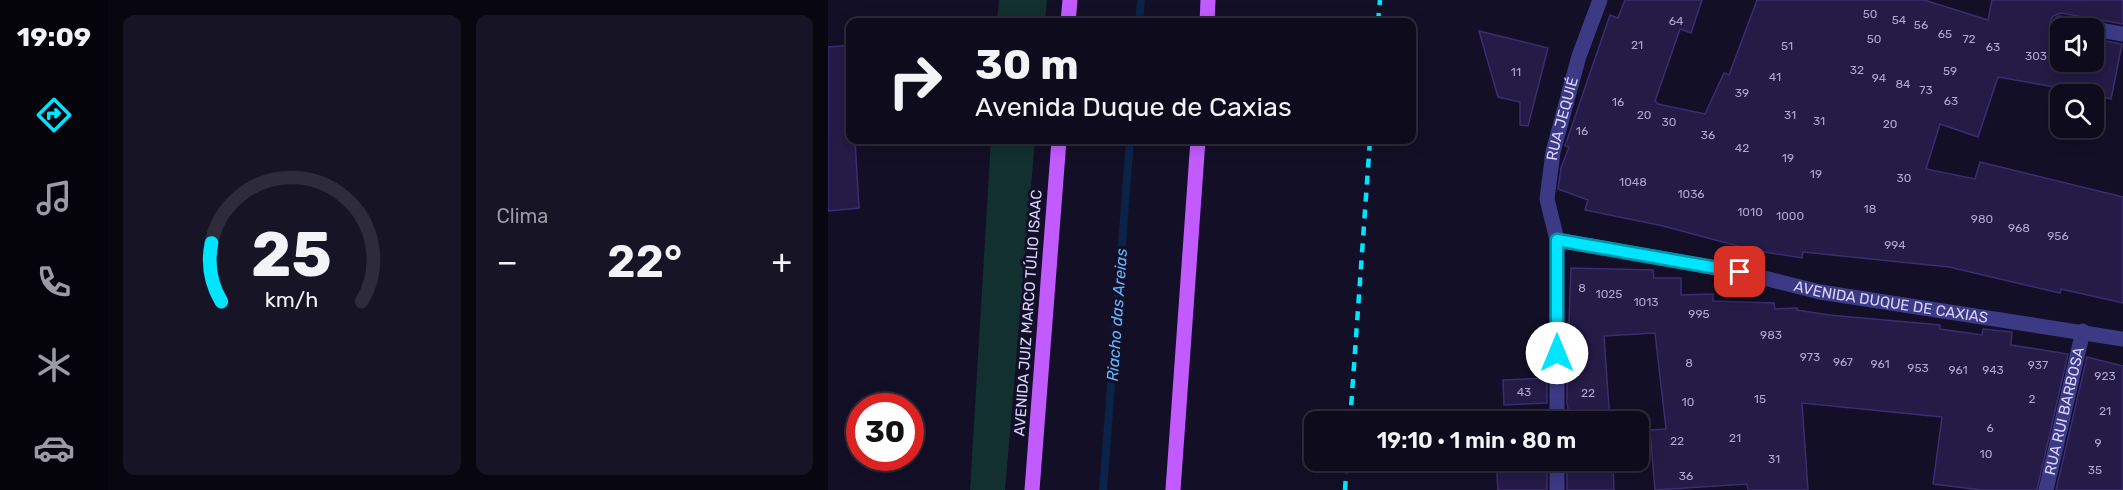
<!DOCTYPE html>
<html lang="pt">
<head>
<meta charset="utf-8">
<style>
  body { margin:0; font-family:Rubik,sans-serif; background:#171425; color:#f1f3f6; height:100vh; display:flex; flex-direction:column; font-size:22px; white-space:nowrap }
  * { box-sizing:border-box; margin:0 }
  p { font-size:20px; color:#9b9ba3 }
  .icon { flex:none; width:33px; height:33px; fill:none; stroke:currentColor; stroke-width:2; stroke-linecap:round; stroke-linejoin:round }
  .map { position:relative; flex:1; overflow:hidden }
  .drawer { display:flex; flex-direction:column; gap:15px; padding:15px; background:#08060f; width:720px }
  .drawer>* { flex:none }
  .banner { position:absolute; left:18px; top:18px; width:570px; height:126px; border-radius:12px; box-shadow:0 3px 15px #0003,0 0 0 2px #2e2b3b; background:#0e0b1c; color:#f1f3f6; overflow:hidden }
  .buttons { position:absolute; left:1222px; top:18px; display:grid; gap:12px }
  .buttons a { display:grid; place-items:center; width:54px; height:54px; border-radius:12px; background:#0e0b1c; box-shadow:0 3px 15px #0003,0 0 0 2px #2e2b3b; font-size:30px }
  .speed { position:absolute; left:18px; top:393px; display:flex; gap:12px; font-size:30px; font-weight:700; text-align:center }
  .speed>* { display:grid; place-content:center; width:78px; height:78px; border-radius:50%; background:#0e0b1c; box-shadow:0 3px 15px #0003,0 0 0 2px #2e2b3b; line-height:1 }
  .speed .limit { border:9px solid #d22; background:#fff; color:#111 }
  .pin { position:absolute; display:grid; place-items:center; width:51px; height:51px; color:#fff; margin:-26px; border-radius:12px; box-shadow:0 3px 9px #0006 }
  .me { position:absolute; width:66px; margin:-33px; rotate:0deg; stroke-linejoin:round; filter:drop-shadow(0 0 4px #0008) }
  .turn { display:flex; align-items:center; gap:21px; height:126px; padding:0 30px; font-size:27px }
  .turn .icon { width:78px; height:78px; stroke-width:2.5 }
  .turn b { display:block; font-size:42px; line-height:51px }
  .big { font-size:45px; font-weight:600; line-height:1.1 }
  .drawer .widget { flex:1; display:flex; flex-direction:column; justify-content:center; gap:9px; min-width:0; padding:0 21px; border-radius:12px; background:#171425 }
  .drawer .dial { align-items:center; gap:0 }
  .dial svg { height:156px; overflow:visible; fill:none; stroke:#2e2b3b; stroke-width:7; stroke-linecap:round; text-anchor:middle }
  .dial text { fill:#f1f3f6; stroke:none }
  .heat { display:flex; justify-content:space-between; align-items:center; font-size:33px; direction:ltr }
  .drawer .tiles { flex:1; display:grid; gap:15px; grid-template-columns:repeat(2,1fr) }
  .trip { position:absolute; left:476px; top:411px; width:345px; height:60px; border-radius:12px; background:#0e0b1c; box-shadow:0 3px 15px #0003,0 0 0 2px #2e2b3b; font-weight:600; line-height:60px; text-align:center }
  main { display:flex; flex:1; min-height:0 }
  .tabs { display:flex; flex-direction:column; width:108px; justify-content:space-around; align-items:center; background:#06040b; color:#9b9ba3 }
  .tabs .icon { width:42px; height:42px }
  .tabs .on { color:#00e5ff }
  .tabs b { font-size:27px; color:#f1f3f6 }
  .map>svg:first-child { display:block }
  .green { fill:#12302f }
  .lines { fill:none; stroke-linecap:round; stroke-linejoin:round }
  .stream { stroke:#0c2248; stroke-width:8 }
  .building { fill:#241b47; stroke:#3b2d73; stroke-width:1.5 }
  .minor { stroke:#3d3a85; stroke-width:15 }
  .major { stroke:#c25bff; stroke-width:15 }
  .rail { stroke:#00e5ff; stroke-width:4.5; stroke-dasharray:9 8; stroke-linecap:butt }
  .route-casing { stroke:#0095a6; stroke-width:15 }
  .route { stroke:#00e5ff; stroke-width:10 }
  .labels { text-anchor:middle; dominant-baseline:central; stroke-width:6; stroke-linejoin:round; paint-order:stroke }
  .number-label { font-size:12px; fill:#aca6d1 }
  .street-label { font-size:15px; fill:#d9d4ff; stroke:#130f26 }
  .water-label { font-size:16px; font-style:italic; fill:#62b6ff; stroke:#130f26 }
</style>
</head>
<body>
<main>
<nav class="tabs">
<b>19:09</b>
<svg class="icon on" aria-label="directions" viewBox="0 0 24 24"><path d="M12 3l9 9-9 9-9-9zM9 14v-3h6M13 9l2 2-2 2"/></svg>
<svg class="icon" aria-label="music" viewBox="0 0 24 24"><path d="M9 18V5l10-2v13"/><circle cx="6" cy="18" r="3"/><circle cx="16" cy="16" r="3"/></svg>
<svg class="icon" aria-label="phone" viewBox="0 0 24 24"><path d="M5 4h4l2 5-3 2q2 4 5 5l2-3 5 2v4C11 20 4 13 5 4z"/></svg>
<svg class="icon" aria-label="climate" viewBox="0 0 24 24"><path d="M12 3v18M4 7l16 10M4 17L20 7"/></svg>
<svg class="icon" aria-label="car" viewBox="0 0 24 24"><path d="M5 17H2v-5l4-1 3-4h7l3 4 3 1v5h-3M9 17h6M6 11h13"/><circle cx="7" cy="17" r="2"/><circle cx="17" cy="17" r="2"/></svg>
</nav>
<section class="drawer">
<div class="tiles">
<div class="widget dial"><svg viewBox="0 0 100 80">
<path d="M14 69A42 42 0 1 1 86 69"/>
<path d="M14 69A42 42 0 0 1 9 39" stroke="#00e5ff"/>
<text x="50" y="56" font-size="32" font-weight="700">25</text>
<text x="50" y="72" font-size="11">km/h</text>
</svg></div>
<div class="widget"><p>Clima</p>
<div class="heat"><a>−</a><b class="big">22°</b><a>+</a></div>
</div>
</div>
</section>
<div class="map">
<svg width="1295" height="490" viewBox="0 0 1295 490">
  <rect width="100%" height="100%" fill="#130f26"/>
  <!-- green -->
  <path class="green" d="M171,0H219L217,22H169Z
    M163,140H207L177,490H142Z"/>
  <g class="lines">
    <!-- stream -->
    <path class="stream" d="M311,22L313,0
      M275,490L302,140"/>
  </g>
  <!-- building -->
  <path class="building" d="M797,0H874L863,33L852,29L827,101L830,104L877,114L896,73L901,75L929,0H1096L1160,20L1164,0H1295V24L1233,13L1225,16L1222,22L1225,30L1233,33V62H1266V39L1294,44L1283,99L1266,94H1225L1227,87L1170,77L1150,137L1112,124L1098,169L1147,179L1152,162L1295,197V303L1233,289L1232,293L1121,267L975,252L974,258L925,250L835,226L757,210L760,200L730,189L733,168L741,147L737,146L782,15L790,18Z
    M651,31L720,48L700,126L692,125V102L670,97Z
    M22,45V140H27L31,208L0,211V47Z
    M743,268L825,270L826,278H853V295L885,294V301L946,303L947,309L969,308V310L1001,315L1112,325V329L1154,335L1155,329L1184,332L1183,345L1240,354L1209,490H1154L1105,484L1114,417L974,403L980,490H920L919,484L827,490L822,430L838,429L827,333L776,336L782,422H742L739,402V323H741Z
    M1259,357L1295,366V490H1228Z
    M719,378V403L676,405L675,380Z
    M680,460H719V490H670L668,461Z
    M739,460H785L786,490H739Z"/>
  <g class="lines">
    <!-- minor -->
    <g class="minor">
      <path d="M1232,23L1263,28"/>
      <path d="M1266,29L1295,34"/>
      <path id="s1" d="M729,240L912,272L992,292L1295,339"/>
      <path id="s2" d="M729,422V240L719,199L725,152L751,56L772,0"/>
      <path d="M729,460V490"/>
      <path id="s3" d="M1218,490L1255,331"/>
    </g>
    <!-- major -->
    <path class="major" d="M240,22L242,0
      M379,22L380,0
      M204,490L231,140
      M345,490L370,140"/>
    <!-- rail -->
    <path class="rail" d="M550,22L552,0
      M522,422L542,140
      M517,490L519,460"/>
  </g>
  <g class="lines">
    <defs>
      <path id="route" d="M729,353V240L912,272"/>
    </defs>
    <!-- route casing -->
    <use href="#route" class="route-casing"/>
    <!-- route -->
    <use href="#route" class="route"/>
  </g>
  <g class="labels">
    <!-- number labels -->
    <g class="number-label">
      <text x="1042" y="14">50</text>
      <text x="1071" y="20">54</text>
      <text x="848" y="21">64</text>
      <text x="1093" y="25">56</text>
      <text x="1117" y="34">65</text>
      <text x="1046" y="39">50</text>
      <text x="1141" y="39">72</text>
      <text x="809" y="45">21</text>
      <text x="959" y="46">51</text>
      <text x="1165" y="47">63</text>
      <text x="1208" y="56">303</text>
      <text x="1029" y="70">32</text>
      <text x="1122" y="71">59</text>
      <text x="688" y="72">11</text>
      <text x="947" y="77">41</text>
      <text x="1051" y="78">94</text>
      <text x="1075" y="84">84</text>
      <text x="1098" y="90">73</text>
      <text x="914" y="93">39</text>
      <text x="1123" y="101">63</text>
      <text x="790" y="102">16</text>
      <text x="816" y="115">20</text>
      <text x="962" y="115">31</text>
      <text x="991" y="121">31</text>
      <text x="841" y="122">30</text>
      <text x="1062" y="124">20</text>
      <text x="754" y="131">16</text>
      <text x="880" y="135">36</text>
      <text x="914" y="148">42</text>
      <text x="960" y="158">19</text>
      <text x="988" y="174">19</text>
      <text x="1076" y="178">30</text>
      <text x="805" y="182">1048</text>
      <text x="863" y="194">1036</text>
      <text x="1042" y="209">18</text>
      <text x="922" y="212">1010</text>
      <text x="962" y="216">1000</text>
      <text x="1154" y="219">980</text>
      <text x="1191" y="228">968</text>
      <text x="1230" y="236">956</text>
      <text x="1067" y="245">994</text>
      <text x="754" y="288">8</text>
      <text x="781" y="294">1025</text>
      <text x="818" y="302">1013</text>
      <text x="871" y="314">995</text>
      <text x="943" y="335">983</text>
      <text x="982" y="357">973</text>
      <text x="1015" y="362">967</text>
      <text x="861" y="363">8</text>
      <text x="1052" y="364">961</text>
      <text x="1210" y="365">937</text>
      <text x="1090" y="368">953</text>
      <text x="1130" y="370">961</text>
      <text x="1165" y="370">943</text>
      <text x="1277" y="376">923</text>
      <text x="696" y="392">43</text>
      <text x="760" y="393">22</text>
      <text x="932" y="399">15</text>
      <text x="1204" y="399">2</text>
      <text x="860" y="402">10</text>
      <text x="1277" y="411">21</text>
      <text x="1162" y="428">6</text>
      <text x="907" y="438">21</text>
      <text x="849" y="441">22</text>
      <text x="1270" y="443">9</text>
      <text x="1158" y="454">10</text>
      <text x="946" y="459">31</text>
      <text x="1267" y="470">35</text>
      <text x="858" y="476">36</text>
    </g>
    <!-- street labels -->
    <g class="street-label">
      <text stroke="none"><textPath href="#s2" startOffset="306">RUA JEQUIÉ</textPath></text>
      <text stroke="none"><textPath href="#s1" startOffset="340">AVENIDA DUQUE DE CAXIAS</textPath></text>
      <text transform="translate(200 313) rotate(-86)">AVENIDA JUIZ MARCO TÚLIO ISAAC</text>
      <text stroke="none"><textPath href="#s3" startOffset="81">RUA RUI BARBOSA</textPath></text>
    </g>
    <!-- water labels -->
    <g class="water-label">
      <text transform="translate(289 315) rotate(-86)">Riacho das Areias</text>
    </g>
  </g>
</svg>
<div class="buttons">
<a><svg class="icon" aria-label="sound" viewBox="0 0 24 24"><path d="M4 9h4l5-4v14l-5-4H4zM17 9q2 3 0 6"/></svg></a>
<a><svg class="icon" aria-label="search" viewBox="0 0 24 24"><circle cx="10" cy="10" r="6"/><path d="M15 15l6 6"/></svg></a>
</div>
<div class="speed"><div class="limit">30</div></div>
<div class="pin" style="left:912px;top:272px;background:#d93025"><svg class="icon" aria-label="arrive" viewBox="0 0 24 24"><path d="M6 21V4h12l-3 4 3 4H6"/></svg></div>
<svg class="me" style="left:729px;top:353px" viewBox="-20 -20 40 40"><circle r="19" fill="#fff"/><path d="M0-13L10 11 0 6-10 11z" fill="#00e5ff"/></svg>
<div class="trip">19:10 · 1 min · 80 m</div>
<div class="banner">
<div class="turn"><svg class="icon" aria-label="right" viewBox="0 0 24 24"><path d="M7 20v-9h11M14 6l5 5-5 5"/></svg><div><b>30 m</b>Avenida Duque de Caxias</div></div>
</div>
</div>
</main>
</body>
</html>
